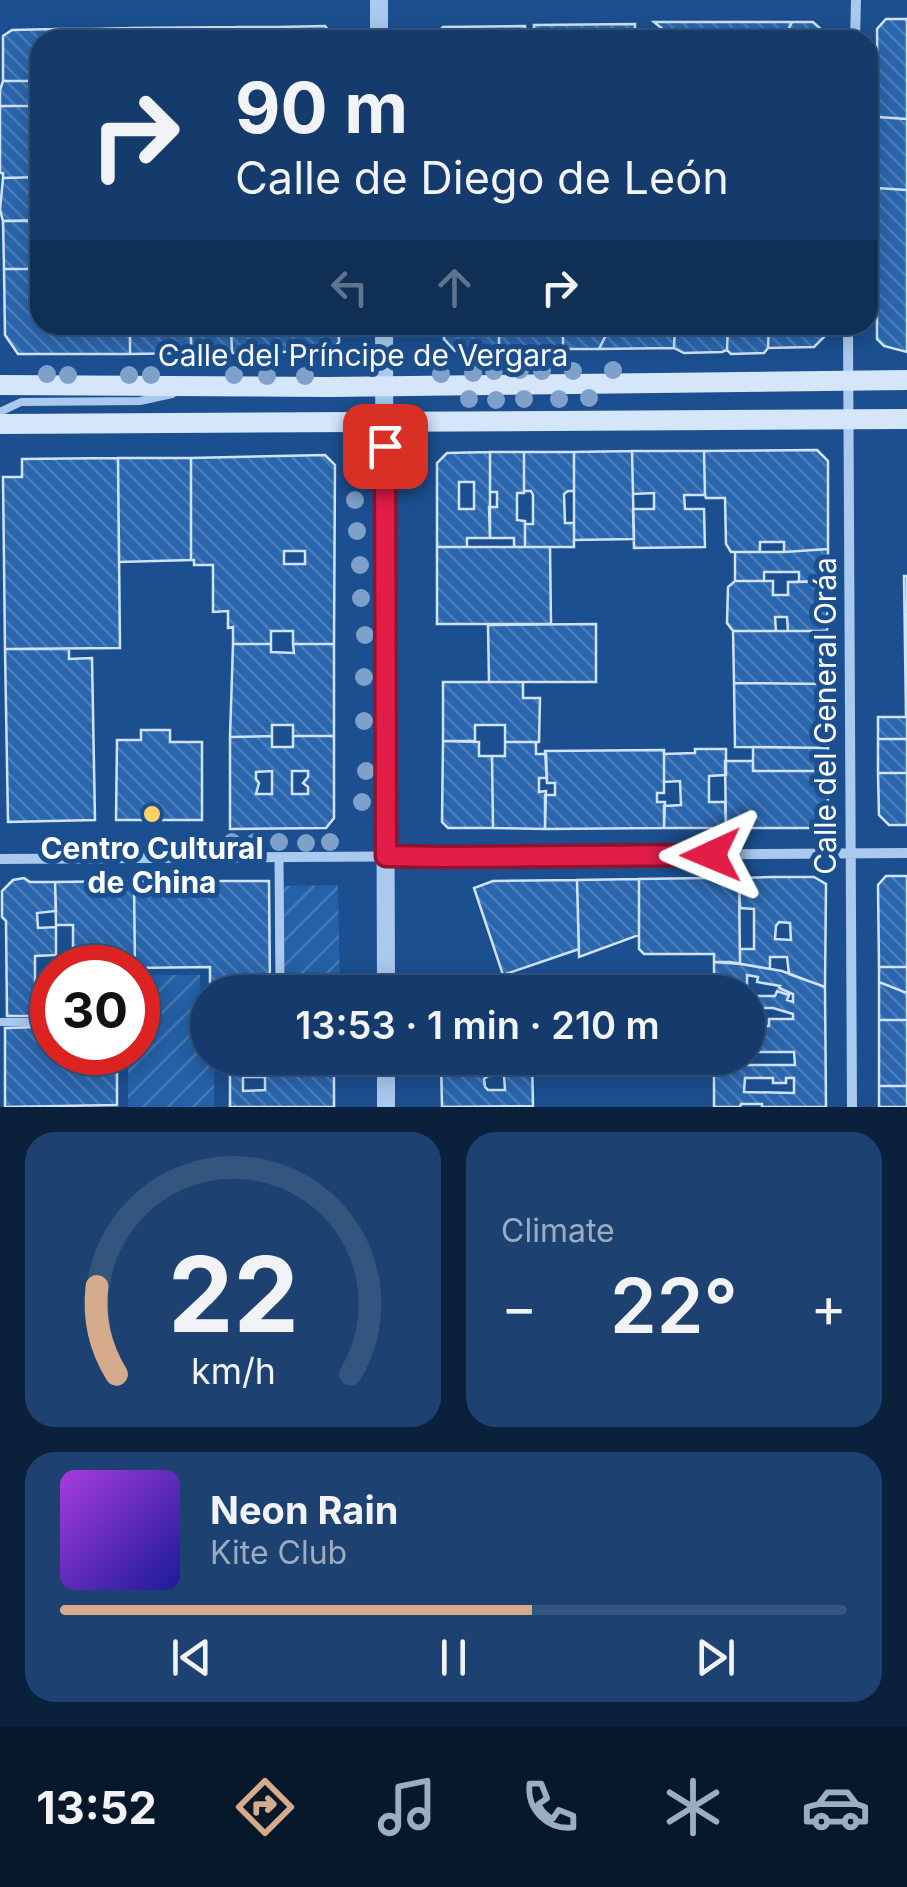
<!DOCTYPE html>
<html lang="en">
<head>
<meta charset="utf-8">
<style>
  body { margin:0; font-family:Inter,sans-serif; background:#1d4271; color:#f1f3f6; height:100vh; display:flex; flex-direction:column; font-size:38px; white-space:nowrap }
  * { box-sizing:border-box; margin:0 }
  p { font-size:32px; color:#9dadc1 }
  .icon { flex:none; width:55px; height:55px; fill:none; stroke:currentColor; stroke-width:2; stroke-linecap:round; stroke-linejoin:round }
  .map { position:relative; height:1107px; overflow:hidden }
  .drawer { display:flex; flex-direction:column; gap:25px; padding:25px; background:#0b203b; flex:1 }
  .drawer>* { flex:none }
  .top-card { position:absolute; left:30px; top:30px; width:848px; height:305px; border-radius:30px; box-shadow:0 5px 25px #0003,0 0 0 2px #33557e; background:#143b6b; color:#f1f3f6; overflow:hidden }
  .speed { position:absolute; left:30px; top:945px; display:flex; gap:20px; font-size:50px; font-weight:700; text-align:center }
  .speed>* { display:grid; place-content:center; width:130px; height:130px; border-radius:50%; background:#143b6b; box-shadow:0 5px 25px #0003,0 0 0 2px #33557e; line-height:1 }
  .speed .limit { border:15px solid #d22; background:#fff; color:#111 }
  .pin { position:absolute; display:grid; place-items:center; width:85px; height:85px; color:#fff; margin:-42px; border-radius:20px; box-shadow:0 5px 15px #0006 }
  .me { position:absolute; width:110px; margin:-55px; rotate:269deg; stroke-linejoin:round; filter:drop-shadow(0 0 8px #0008) }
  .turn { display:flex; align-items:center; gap:35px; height:210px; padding:0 40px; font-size:45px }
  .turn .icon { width:130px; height:130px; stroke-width:2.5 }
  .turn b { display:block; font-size:70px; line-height:85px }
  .lanes { display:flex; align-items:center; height:95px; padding:0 40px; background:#0003; justify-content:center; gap:50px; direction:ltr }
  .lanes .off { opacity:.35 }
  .big { font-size:75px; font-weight:600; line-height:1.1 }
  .drawer .card { flex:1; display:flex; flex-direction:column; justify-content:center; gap:15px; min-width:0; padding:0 35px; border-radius:30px; background:#1d4271 }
  .drawer .dial { align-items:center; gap:0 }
  .dial svg { height:260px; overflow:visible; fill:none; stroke:#33557e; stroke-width:7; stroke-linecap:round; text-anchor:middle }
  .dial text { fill:#f1f3f6; stroke:none }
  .song { display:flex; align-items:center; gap:30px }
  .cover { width:120px; height:120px; border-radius:15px; background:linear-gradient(135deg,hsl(280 70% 55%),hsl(240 70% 35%)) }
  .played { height:10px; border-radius:5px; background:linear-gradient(90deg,#d6ab8b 60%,#33557e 60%) }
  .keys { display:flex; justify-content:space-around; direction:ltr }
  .heat { display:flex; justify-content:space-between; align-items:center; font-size:55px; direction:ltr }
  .drawer .tiles { flex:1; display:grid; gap:25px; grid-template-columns:1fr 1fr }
  .card:last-child { grid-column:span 2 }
  .trip { position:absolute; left:190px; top:975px; width:575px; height:100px; border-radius:50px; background:#143b6b; box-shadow:0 5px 25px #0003,0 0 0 2px #33557e; font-weight:600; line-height:100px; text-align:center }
  .tab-bar { display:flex; height:160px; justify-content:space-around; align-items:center; background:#08182b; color:#9dadc1 }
  .tab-bar .icon { width:70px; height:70px }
  .tab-bar .current { color:#d6ab8b }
  .tab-bar b { font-size:45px; color:#f1f3f6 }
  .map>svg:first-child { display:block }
  .garden { fill:url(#garden-furrows) }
  .building { fill:url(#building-back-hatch); stroke:#cfe3fa; stroke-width:2.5; fill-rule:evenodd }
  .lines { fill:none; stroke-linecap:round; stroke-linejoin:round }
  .service { stroke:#a9c9ee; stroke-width:8 }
  .pedestrian { stroke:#a9c9ee; stroke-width:9 }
  .minor { stroke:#a9c9ee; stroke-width:10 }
  .tertiary { stroke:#a9c9ee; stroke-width:18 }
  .secondary { stroke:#d6e6fa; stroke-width:20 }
  .tree { fill:#7ea0ca }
  .route-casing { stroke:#92132f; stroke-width:25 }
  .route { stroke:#e11d48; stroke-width:18 }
  .poi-dot { fill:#ffd166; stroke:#1b4f8f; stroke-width:4 }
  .labels { text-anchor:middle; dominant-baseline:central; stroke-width:10; stroke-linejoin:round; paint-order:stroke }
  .street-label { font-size:30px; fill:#fff; stroke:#1b4f8f }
  .poi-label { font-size:30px; font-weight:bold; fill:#fff; stroke:#1b4f8f }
</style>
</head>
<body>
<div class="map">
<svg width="907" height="1107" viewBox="0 0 907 1107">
  <defs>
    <pattern id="garden-furrows" width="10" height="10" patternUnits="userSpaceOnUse" patternTransform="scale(2.5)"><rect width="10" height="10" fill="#2461a8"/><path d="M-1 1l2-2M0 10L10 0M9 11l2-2" fill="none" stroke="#4579b5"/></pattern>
    <pattern id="building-back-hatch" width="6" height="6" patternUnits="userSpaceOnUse" patternTransform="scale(2.5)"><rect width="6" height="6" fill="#2a66ad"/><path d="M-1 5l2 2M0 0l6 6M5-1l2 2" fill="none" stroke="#4a7db9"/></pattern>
  </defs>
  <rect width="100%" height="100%" fill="#1b4f8f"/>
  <!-- garden -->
  <path class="garden" d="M338,885L340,990H276L275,886Z
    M142,975H200L201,1042L207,1043L208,1058H214V1107H128V1053L138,1052V996L142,995Z"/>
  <!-- building -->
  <path class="building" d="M886,19H907V119L878,117L877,29Z
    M654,22H792L783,40H676Z
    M792,22H813L823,31L824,40H783Z
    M635,24V40H534V25Z
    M325,26L336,40H279V27Z
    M525,26V40H439V31L443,27Z
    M238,27H279V40H238Z
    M238,27V40H131L130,28Z
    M130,28L131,40H93V29Z
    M54,29H93V40H54Z
    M54,29V40H40V81H3V36L12,30Z
    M3,81H40V106H0V90Z
    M0,106H40V177L3,178V173H0Z
    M878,117L907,119V190L877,188Z
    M40,177V203H36V221H3L0,210L3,178Z
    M877,188L907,190V352L884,346L877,339Z
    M40,220V269H4L3,221Z
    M4,269H40V325H130V354H18L5,335Z
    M130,325H191V353L130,354Z
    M191,325H231L232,353H191Z
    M231,325H339V342L331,351L232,353Z
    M444,325H499V349L455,351L444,339Z
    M499,325H563V349H499Z
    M563,325H611L599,349H563Z
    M611,325H675L674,348L599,349Z
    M675,325H728L727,350L722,352L684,353L674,348Z
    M728,325H769L768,348L764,353L731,354L727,350Z
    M769,325H825V336L814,347L768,348Z
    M817,450L828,461V549L784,552V542H760V552H731L726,544L725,498H706L705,495L704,451Z
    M632,451L634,539L574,540V452Z
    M632,451H704L705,495H684L685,509H704L705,547L634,548L633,509H654V493L633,494Z
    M490,452V538H467V547H437V463L447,453ZM459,482H474V509H459Z
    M490,452H524V493H517V520L525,521V547H514V538H490L489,507H497V492H490Z
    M524,452H574V491H568L564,494L565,523H574V547H525V524H533V495L531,491H524Z
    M325,455L335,465L334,644H293V631H271V644H233V627L228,628V611L213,612V565H194V560H191V458ZM284,551H305V564H284Z
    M118,458L120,648L5,649L3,477H22V459Z
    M118,458H191V560L119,562Z
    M437,547H550L551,624H437Z
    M828,549V581L799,582V572H764V581H735V552H784Z
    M904,576H907V717H906Z
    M735,581H773V595H788V582L828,581L827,631H788L787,617H775L776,631H733L727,623L728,587Z
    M596,624V682H489L488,625Z
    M733,631H827L828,684L734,683Z
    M233,644H271V652L294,653L293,644H334V736H293V725H272V736L230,737Z
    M5,649H69V659L92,658L95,820L8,822Z
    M443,682H523V698H540L539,742H505V725H475V741H443Z
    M734,683L828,684V748L735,747Z
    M878,717H907V739H878Z
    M141,730H170V742H202V820H116L117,740H141Z
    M272,736V747H293V736H334V818L326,828L230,829V737ZM272,771V794H256L259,783L256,779V772ZM292,771H308V777L303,783L308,787V794H292Z
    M878,739H907V773H878Z
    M443,741L479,742V756H492L493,828H448L442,822Z
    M505,742H536V754H546L547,778H539V792L546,791L545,829L493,828L492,756H505Z
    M753,747L828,748V771H753Z
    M695,749H726V775L709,776V802H725L726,828H664V806L681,805L680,781L664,782V754L695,753Z
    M664,750V793H657V802H665L664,828L545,829V795H555V783H547L545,751Z
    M725,761H753V771H828V828H726Z
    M878,773H907V825H889L879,815Z
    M886,876H907V967H879L878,885Z
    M773,877H814L826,884L825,987L789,974L787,957H770V969L740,964V949H754V909L740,908L739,878ZM779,922L790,923L791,940L775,939L776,926Z
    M24,878L30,882H55L56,911L37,913L38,928L56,927V955L35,956V991H52V1016H7L6,921L2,917V891L13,880Z
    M706,878H739L740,964L714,962V954H644L639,949V879Z
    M639,879V935L579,957L577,880Z
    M577,880L579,949L503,975L474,888L493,881Z
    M134,881L135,968H73V925H56L55,882Z
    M134,881H269L270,992H210V967L135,968Z
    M714,962H730L782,971L825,987L826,1107H762V1104H741L740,1107H714V1058H747V1065H795L794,1052H759V1046H748V1026H769V1019H793V1014L773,1008H748V996H775L777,991L789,995L787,1000L793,1002V994L779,988L780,986L757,982L758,977L747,975V992H714ZM745,1078H773V1083H786V1078H794V1093L744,1092Z
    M879,967H907V993L879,982Z
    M879,982L907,993V1020H879Z
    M879,1020H907V1086H879Z
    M37,1027L38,1038H50V1043L52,1042V1052H117V1105L5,1107V1028Z
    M230,1058H334V1107H230ZM243,1077H265V1090L243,1091Z
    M441,1058H532L533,1106L442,1107ZM504,1075L505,1090H488L485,1087L484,1079L488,1076Z
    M879,1086H907V1107H879Z"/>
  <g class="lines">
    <!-- service -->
    <path class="service" d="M0,412L21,402L140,401L172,394
      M0,1022H52"/>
    <!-- pedestrian -->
    <path class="pedestrian" d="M279,857L280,988L386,985"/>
    <!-- minor -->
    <path class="minor" d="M855,40L856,0
      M848,325L852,1107
      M0,859L907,853"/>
    <!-- tertiary -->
    <path class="tertiary" d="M379,0V40
      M384,325L386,992
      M386,1058V1107"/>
    <!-- secondary -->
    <path class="secondary" d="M0,385L329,387L907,380
      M0,424L907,419"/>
  </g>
  <!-- trees -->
  <g class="tree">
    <circle cx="520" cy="370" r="9"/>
    <circle cx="613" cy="370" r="9"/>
    <circle cx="494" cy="371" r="9"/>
    <circle cx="542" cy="371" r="9"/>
    <circle cx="573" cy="371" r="9"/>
    <circle cx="473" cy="373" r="9"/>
    <circle cx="47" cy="374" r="9"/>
    <circle cx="441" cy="374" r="9"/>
    <circle cx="68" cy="375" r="9"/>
    <circle cx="129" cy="375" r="9"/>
    <circle cx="151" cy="375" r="9"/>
    <circle cx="234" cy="375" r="9"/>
    <circle cx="267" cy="376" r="9"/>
    <circle cx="305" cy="376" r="9"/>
    <circle cx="589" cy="398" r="9"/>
    <circle cx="469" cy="399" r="9"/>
    <circle cx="524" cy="399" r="9"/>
    <circle cx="559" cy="399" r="9"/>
    <circle cx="496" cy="400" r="9"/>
    <circle cx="355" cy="500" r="9"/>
    <circle cx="357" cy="531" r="9"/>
    <circle cx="360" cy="565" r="9"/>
    <circle cx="361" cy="598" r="9"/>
    <circle cx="365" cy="635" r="9"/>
    <circle cx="364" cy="677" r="9"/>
    <circle cx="364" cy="721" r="9"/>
    <circle cx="366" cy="771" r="9"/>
    <circle cx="362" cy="802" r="9"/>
    <circle cx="232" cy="842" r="9"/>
    <circle cx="255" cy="842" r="9"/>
    <circle cx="279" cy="842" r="9"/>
    <circle cx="330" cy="842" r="9"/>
    <circle cx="306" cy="843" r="9"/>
  </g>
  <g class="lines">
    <defs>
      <path id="route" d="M385,446L386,856L443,857L711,855"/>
    </defs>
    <!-- route casing -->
    <use href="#route" class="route-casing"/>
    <!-- route -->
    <use href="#route" class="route"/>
  </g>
  <!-- markers -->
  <circle class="poi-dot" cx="152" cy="814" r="10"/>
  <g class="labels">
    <!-- street labels -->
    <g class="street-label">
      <text x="363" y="355">Calle del Príncipe de Vergara</text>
      <text transform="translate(825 716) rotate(-90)">Calle del General Oráa</text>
    </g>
    <!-- poi labels -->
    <g class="poi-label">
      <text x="152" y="848">Centro Cultural<tspan x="152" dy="34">de China</tspan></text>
    </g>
  </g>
</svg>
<div class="speed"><div class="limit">30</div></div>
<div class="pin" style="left:385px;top:446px;background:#d93025"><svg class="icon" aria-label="arrive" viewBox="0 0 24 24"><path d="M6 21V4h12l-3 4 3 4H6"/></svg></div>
<svg class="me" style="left:711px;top:855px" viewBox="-20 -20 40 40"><path d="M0-17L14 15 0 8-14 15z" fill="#e11d48" stroke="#fff" stroke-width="4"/></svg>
<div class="trip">13:53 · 1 min · 210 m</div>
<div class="top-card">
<div class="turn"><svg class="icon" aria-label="right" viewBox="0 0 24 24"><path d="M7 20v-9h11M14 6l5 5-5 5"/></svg><div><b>90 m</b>Calle de Diego de León</div></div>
<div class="lanes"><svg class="icon off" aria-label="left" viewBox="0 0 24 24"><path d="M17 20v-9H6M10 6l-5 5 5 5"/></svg><svg class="icon off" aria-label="ahead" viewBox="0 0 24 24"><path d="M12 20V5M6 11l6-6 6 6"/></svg><svg class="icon" aria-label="right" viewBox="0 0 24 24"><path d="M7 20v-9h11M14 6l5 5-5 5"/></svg></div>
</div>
</div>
<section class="drawer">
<div class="tiles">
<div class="card dial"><svg viewBox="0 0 100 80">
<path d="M14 69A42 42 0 1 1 86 69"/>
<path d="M14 69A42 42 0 0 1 8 42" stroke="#d6ab8b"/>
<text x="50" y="56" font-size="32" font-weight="700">22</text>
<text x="50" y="72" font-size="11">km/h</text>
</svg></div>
<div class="card"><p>Climate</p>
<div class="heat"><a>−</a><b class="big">22°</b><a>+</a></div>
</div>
<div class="card">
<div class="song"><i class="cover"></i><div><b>Neon Rain</b><p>Kite Club</p></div></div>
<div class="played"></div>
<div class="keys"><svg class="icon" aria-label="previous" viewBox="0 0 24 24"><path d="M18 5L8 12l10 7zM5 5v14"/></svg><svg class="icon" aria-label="pause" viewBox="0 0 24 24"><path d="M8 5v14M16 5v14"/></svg><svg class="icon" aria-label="next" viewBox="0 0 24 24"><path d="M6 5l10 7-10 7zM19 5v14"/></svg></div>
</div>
</div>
</section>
<nav class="tab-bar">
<b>13:52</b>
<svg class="icon current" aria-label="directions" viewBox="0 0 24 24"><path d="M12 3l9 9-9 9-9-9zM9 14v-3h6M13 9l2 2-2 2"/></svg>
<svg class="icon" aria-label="music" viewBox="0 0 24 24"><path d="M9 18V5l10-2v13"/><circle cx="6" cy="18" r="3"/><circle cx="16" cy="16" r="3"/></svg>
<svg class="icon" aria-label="phone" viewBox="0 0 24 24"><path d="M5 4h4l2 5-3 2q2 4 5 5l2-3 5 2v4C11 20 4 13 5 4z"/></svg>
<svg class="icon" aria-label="climate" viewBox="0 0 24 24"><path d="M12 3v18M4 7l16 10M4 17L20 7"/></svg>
<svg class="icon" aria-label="car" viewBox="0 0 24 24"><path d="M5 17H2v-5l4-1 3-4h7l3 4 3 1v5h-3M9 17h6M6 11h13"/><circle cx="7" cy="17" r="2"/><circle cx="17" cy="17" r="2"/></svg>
</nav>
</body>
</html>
